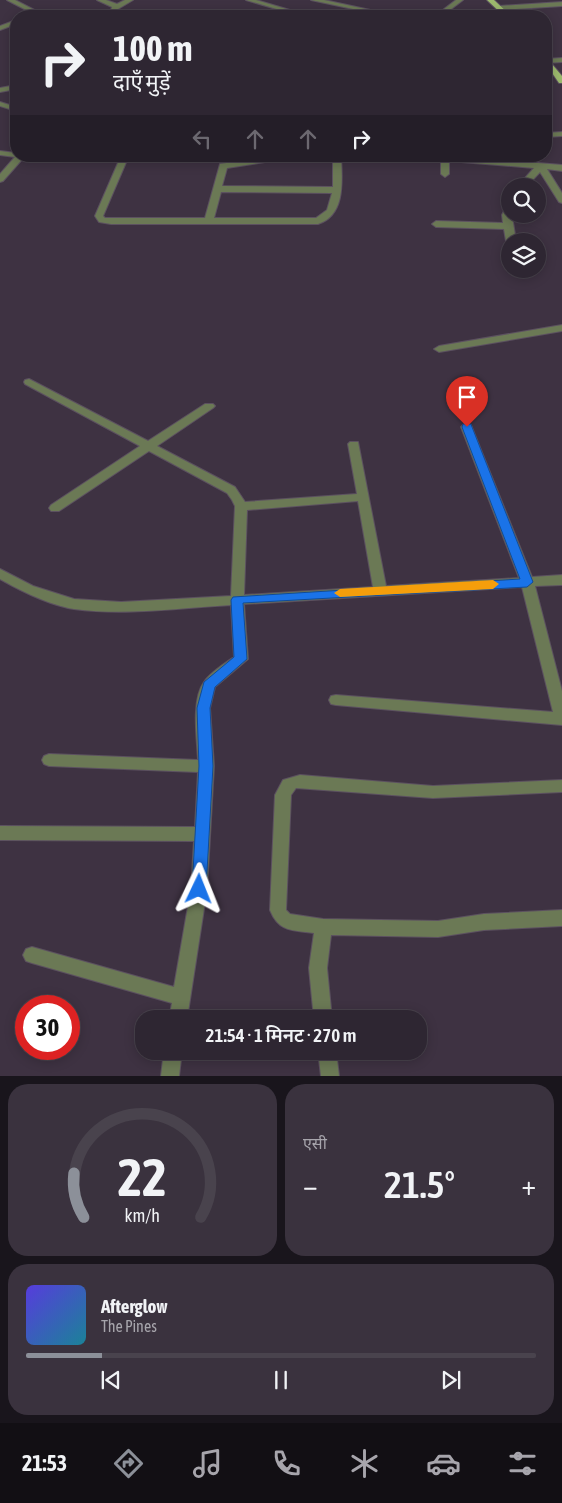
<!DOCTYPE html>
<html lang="hi">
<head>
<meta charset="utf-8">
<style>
  body { margin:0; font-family:"Asap Condensed","Noto Sans Devanagari",sans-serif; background:#3a323e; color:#f1f3f6; height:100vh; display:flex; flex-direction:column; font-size:19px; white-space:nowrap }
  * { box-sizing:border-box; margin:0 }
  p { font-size:16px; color:#a7a5ac }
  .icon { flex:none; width:28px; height:28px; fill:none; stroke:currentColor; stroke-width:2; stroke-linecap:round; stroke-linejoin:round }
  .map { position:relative; height:1076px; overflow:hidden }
  .side { display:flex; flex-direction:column; gap:8px; padding:8px; background:#19151c; flex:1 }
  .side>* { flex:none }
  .hud { position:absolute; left:10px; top:10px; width:542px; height:152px; border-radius:20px; box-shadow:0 2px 12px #0003,0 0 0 1px #49434d; background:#2e2632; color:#f1f3f6; overflow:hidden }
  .controls { position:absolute; left:501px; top:178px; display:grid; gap:10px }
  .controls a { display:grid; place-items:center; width:45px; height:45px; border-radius:50%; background:#2e2632; box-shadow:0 2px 12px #0003,0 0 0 1px #49434d; font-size:25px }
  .speed { position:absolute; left:15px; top:995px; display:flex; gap:10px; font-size:25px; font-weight:700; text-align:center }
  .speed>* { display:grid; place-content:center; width:65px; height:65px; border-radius:50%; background:#2e2632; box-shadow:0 2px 12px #0003,0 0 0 1px #49434d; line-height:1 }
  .speed .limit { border:8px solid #d22; background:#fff; color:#111 }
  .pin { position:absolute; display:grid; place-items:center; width:42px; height:42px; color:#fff; margin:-51px -21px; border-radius:50% 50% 50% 0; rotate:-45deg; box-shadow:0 0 5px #0007 }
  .pin .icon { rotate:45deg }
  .me { position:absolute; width:55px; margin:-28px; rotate:2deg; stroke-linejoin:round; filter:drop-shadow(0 0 4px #0008) }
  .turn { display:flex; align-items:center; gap:18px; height:105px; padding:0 20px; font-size:22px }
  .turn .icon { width:65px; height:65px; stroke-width:2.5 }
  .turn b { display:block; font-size:35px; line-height:42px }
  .lanes { display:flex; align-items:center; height:48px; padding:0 20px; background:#0003; justify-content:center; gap:25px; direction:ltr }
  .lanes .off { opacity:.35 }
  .big { font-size:38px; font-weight:600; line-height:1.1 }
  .side .card { flex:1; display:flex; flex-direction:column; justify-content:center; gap:8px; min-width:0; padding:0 18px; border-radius:20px; background:#3a323e }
  .side .dial { align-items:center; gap:0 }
  .dial svg { height:130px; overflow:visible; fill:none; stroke:#49434d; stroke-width:7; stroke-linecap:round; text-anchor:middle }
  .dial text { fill:#f1f3f6; stroke:none }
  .song { display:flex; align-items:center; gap:15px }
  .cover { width:60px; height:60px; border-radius:8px; background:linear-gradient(135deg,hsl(250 70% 55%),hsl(190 70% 35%)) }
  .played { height:5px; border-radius:2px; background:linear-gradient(90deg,#8c9099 15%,#49434d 15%) }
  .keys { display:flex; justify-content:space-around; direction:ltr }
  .heat { display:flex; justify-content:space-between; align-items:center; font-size:28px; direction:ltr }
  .side .tiles { flex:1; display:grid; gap:8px; grid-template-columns:1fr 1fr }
  .card:last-child { grid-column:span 2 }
  .trip { position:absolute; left:135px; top:1010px; width:292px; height:50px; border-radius:20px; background:#2e2632; box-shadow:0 2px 12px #0003,0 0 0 1px #49434d; font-weight:600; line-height:50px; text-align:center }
  .menu { display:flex; height:80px; justify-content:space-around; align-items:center; background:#120f14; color:#a7a5ac }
  .menu .icon { width:35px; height:35px }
  .menu .current { color:#8c9099 }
  .menu b { font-size:22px; color:#f1f3f6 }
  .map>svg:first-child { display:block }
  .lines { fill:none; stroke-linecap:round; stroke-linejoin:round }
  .minor-casing { stroke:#5c5160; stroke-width:2 }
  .major-casing { stroke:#5c5160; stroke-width:2 }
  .minor { fill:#6b7955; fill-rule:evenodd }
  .major { fill:#9dba6e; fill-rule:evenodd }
  .route { fill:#1a73e8; stroke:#114b97 }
  .slow { fill:#f59e0b }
</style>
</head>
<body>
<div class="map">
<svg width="562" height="1076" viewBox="0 0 562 1076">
  <rect width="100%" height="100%" fill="#3e3242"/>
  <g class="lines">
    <defs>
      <path id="minor" d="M7,0H15L46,16H38Z
        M97,0H106L117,4L125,0H133L118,9L133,16H125L111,10L112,7Z
        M246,0H256L310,16H300Z
        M311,0H324L398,16H386Z
        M456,0H463L442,16H435Z
        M562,2V6L500,10L497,8L500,6Z
        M220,12L222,13V15L213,16Z
        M16,20V24L0,30V26Z
        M562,58V62L546,63V59Z
        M16,85V89L0,92V88Z
        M0,102L16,107V111L0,106Z
        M562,132V136L546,137V133Z
        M0,151L16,153V156H25L3,181L0,182V174L15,157L0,155Z
        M121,156H211L223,159L219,161L127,160L103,216L105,218H205L220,164L272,156H294L290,158L227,168L222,186L333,187V156H341C342,180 346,215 318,224H111L99,222L95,216ZM221,192L332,193L327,210L316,218H214Z
        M415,156H452L562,165V171L547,169L562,193V203L559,202L540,172L527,186H518L534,168L449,161V174L445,177L441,174V160L419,158Z
        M510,204L516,241H510V244L506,241L504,229L436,227L432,224L436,221L503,223L502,215L507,205Z
        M562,325V331L439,352L434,349L439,346Z
        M29,379L148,441L205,404H213L215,406L213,408L157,446L235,487L245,502L357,494L348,444L350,442H358L386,586L519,578L461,427L463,425H471L532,577L562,575V585L535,586L562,691V725L336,705L331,704L329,700L331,696L336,695L553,712L522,587L244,604L248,659L215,687L210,708L214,766L207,889L187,1019H169L172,1003L32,963L26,961L23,955L26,949L32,947L174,987L191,889L194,841L0,840V826L195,827L198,772L49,766L44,764L42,760L44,756L49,754L198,760C197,738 191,700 204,682C211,672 224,664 234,657L231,605C179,608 125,616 74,609C50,605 21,591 0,579V569L33,586L74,599L121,602L231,596L235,506L232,500L227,493L149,451L59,511H51L49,508L51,505L140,446L25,384L24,382L25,380ZM358,501L373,587L244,595L247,510Z
        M300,775L433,786L562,780V792L433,798L296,788L291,795L286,910L290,914L323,919L438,921L484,914L562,910V926L484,930L438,937L331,935L327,968L332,1019H314L309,968L314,933C292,930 279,932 270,910L275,795L283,780Z
        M164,1051H182L179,1076H161Z
        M318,1051H336L339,1076H321Z"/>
      <path id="major" d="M487,0H494L511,16H504Z
        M546,57L562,76V83H559L546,64Z"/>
    </defs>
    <!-- minor casing -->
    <use href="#minor" class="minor-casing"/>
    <!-- major casing -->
    <use href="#major" class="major-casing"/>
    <!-- minor -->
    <use href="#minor" class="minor"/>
    <!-- major -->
    <use href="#major" class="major"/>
  </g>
  <!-- route -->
  <path class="route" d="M463,424H471L472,427L533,582L527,587L243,603L247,659L215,687L210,708L213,766L206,889L204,894L199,896L194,894L192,889L199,766L197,708L204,682L234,657L231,600L233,597L520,579L462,427Z"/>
  <!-- slow -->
  <path class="slow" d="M493,580L499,584L493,589L340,597L334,593L340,589Z"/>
</svg>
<div class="controls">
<a><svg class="icon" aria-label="search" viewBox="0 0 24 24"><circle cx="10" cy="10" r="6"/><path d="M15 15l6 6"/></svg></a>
<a><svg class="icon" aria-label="layers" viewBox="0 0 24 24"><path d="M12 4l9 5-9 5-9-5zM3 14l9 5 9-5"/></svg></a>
</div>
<div class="speed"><div class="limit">30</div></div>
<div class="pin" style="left:467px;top:427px;background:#d93025"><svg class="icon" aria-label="arrive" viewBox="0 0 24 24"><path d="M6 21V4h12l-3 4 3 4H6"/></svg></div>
<svg class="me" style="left:199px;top:889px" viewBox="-20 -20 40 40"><path d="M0-17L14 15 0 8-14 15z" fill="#1a73e8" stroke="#fff" stroke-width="4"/></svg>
<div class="trip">21:54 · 1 मिनट · 270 m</div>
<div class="hud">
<div class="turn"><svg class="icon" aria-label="right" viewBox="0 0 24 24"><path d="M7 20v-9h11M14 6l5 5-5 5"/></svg><div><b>100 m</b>दाएँ मुड़ें</div></div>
<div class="lanes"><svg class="icon off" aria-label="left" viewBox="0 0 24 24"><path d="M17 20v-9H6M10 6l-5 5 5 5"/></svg><svg class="icon off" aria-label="ahead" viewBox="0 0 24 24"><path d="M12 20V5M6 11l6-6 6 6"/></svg><svg class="icon off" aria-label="ahead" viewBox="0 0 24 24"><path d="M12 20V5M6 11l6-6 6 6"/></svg><svg class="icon" aria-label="right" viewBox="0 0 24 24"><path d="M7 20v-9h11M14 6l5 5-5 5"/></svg></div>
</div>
</div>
<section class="side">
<div class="tiles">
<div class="card dial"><svg viewBox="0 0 100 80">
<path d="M14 69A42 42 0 1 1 86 69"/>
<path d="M14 69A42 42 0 0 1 8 42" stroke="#8c9099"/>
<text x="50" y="56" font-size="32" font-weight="700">22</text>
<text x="50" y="72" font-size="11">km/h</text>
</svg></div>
<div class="card"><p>एसी</p>
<div class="heat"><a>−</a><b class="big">21.5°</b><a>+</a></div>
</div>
<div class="card">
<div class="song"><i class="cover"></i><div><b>Afterglow</b><p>The Pines</p></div></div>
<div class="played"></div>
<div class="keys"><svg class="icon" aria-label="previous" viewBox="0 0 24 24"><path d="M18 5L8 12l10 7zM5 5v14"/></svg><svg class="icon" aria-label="pause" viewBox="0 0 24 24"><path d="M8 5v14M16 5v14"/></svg><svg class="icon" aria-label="next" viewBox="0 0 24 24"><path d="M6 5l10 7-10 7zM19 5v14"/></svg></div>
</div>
</div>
</section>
<nav class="menu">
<b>21:53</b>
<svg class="icon current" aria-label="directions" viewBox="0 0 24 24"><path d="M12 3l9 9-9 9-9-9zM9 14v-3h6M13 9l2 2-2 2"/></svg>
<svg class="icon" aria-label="music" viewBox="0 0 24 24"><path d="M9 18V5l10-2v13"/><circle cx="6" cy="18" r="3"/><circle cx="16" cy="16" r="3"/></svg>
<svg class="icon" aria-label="phone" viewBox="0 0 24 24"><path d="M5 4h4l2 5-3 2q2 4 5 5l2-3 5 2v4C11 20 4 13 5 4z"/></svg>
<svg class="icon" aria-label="climate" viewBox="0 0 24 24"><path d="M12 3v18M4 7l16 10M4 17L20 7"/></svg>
<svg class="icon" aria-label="car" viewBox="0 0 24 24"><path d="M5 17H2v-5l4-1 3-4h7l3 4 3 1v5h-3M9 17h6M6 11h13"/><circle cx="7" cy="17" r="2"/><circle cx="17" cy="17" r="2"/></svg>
<svg class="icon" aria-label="filters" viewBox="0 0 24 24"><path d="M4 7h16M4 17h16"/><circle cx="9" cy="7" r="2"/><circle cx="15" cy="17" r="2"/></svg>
</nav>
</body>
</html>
